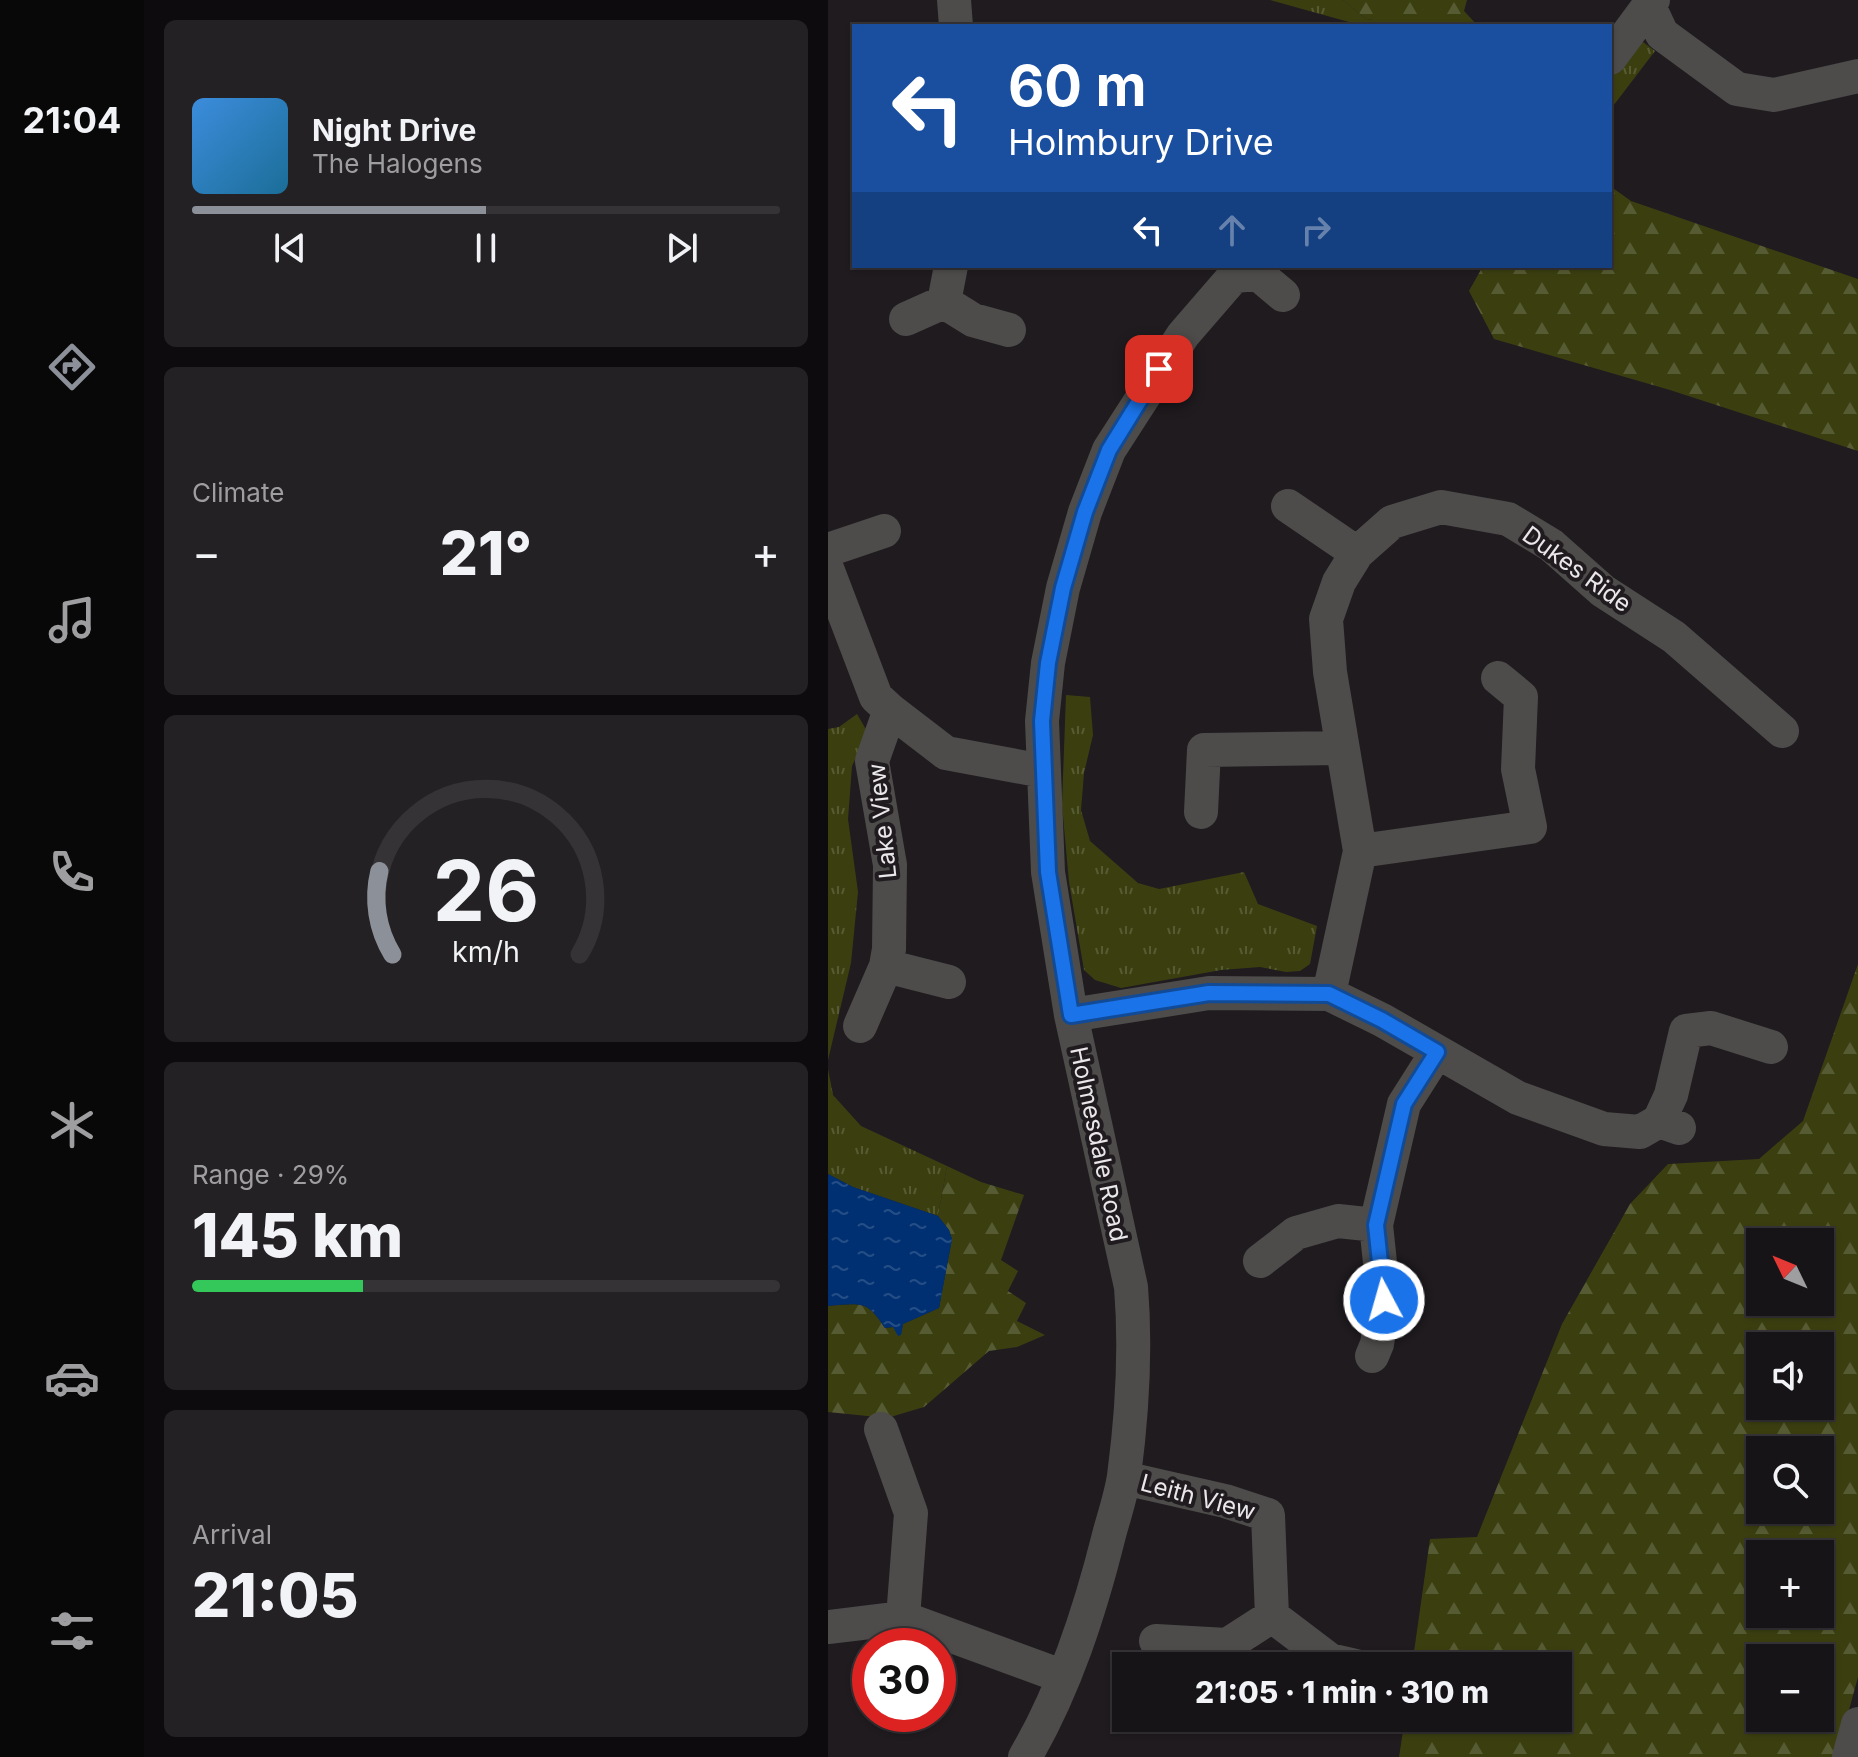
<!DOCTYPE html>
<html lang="en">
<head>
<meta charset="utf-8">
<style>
  body { margin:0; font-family:Inter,sans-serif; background:#242124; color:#f1f3f6; height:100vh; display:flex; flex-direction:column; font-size:30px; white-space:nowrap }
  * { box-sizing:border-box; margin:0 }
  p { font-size:26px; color:#9e9ea1 }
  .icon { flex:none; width:44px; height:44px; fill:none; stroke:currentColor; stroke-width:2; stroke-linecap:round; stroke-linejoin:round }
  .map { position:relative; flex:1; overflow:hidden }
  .side { display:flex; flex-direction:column; gap:20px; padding:20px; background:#0d0b0d; width:684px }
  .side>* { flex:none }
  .banner { position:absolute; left:24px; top:24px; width:760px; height:244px; border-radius:0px; box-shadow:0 2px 6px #0004,0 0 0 2px #363336; background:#1a4fa0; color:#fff; overflow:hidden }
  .needle { width:52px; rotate:313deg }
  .tools { position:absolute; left:918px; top:1228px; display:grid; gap:16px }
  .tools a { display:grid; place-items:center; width:88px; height:88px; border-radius:0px; background:#171417; box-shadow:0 2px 6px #0004,0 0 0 2px #363336; font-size:40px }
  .speed { position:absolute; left:24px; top:1628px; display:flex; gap:16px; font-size:40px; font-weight:700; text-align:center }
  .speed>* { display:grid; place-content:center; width:104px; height:104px; border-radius:50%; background:#171417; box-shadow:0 2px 6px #0004,0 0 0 2px #363336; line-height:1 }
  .speed .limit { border:12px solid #d22; background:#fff; color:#111 }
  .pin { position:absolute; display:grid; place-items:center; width:68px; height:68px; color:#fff; margin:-34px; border-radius:16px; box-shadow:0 4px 12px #0006 }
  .me { position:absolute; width:88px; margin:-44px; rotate:354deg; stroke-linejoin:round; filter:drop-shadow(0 0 6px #0008) }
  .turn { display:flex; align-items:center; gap:28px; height:168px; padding:0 24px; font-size:36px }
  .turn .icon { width:104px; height:104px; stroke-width:2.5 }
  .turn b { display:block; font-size:56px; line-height:68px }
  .lanes { display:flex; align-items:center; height:76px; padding:0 24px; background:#0003; justify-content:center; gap:40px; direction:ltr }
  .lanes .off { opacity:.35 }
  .big { font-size:60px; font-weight:800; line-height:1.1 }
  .side .widget { flex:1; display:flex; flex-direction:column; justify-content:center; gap:12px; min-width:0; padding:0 28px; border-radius:12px; background:#242124 }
  .side .dial { align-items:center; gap:0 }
  .dial svg { height:208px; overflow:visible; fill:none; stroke:#363336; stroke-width:7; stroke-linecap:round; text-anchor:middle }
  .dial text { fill:#f1f3f6; stroke:none }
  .song { display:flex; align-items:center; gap:24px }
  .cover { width:96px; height:96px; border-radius:12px; background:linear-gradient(135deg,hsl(210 70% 55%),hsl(200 70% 35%)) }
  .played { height:8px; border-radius:4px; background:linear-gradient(90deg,#8c9099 50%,#363336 50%) }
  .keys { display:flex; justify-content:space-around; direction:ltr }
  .heat { display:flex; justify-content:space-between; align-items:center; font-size:44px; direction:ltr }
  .charge { height:12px; border-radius:6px; background:linear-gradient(90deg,#34c759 29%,#363336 0) }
  .trip { position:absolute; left:284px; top:1652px; width:460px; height:80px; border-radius:0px; background:#171417; box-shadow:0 2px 6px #0004,0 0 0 2px #363336; font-weight:800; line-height:80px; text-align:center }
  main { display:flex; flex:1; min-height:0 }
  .tabs { display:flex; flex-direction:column; width:144px; justify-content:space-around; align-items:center; background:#090809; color:#9e9ea1 }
  .tabs .icon { width:56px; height:56px }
  .tabs .active { color:#8c9099 }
  .tabs b { font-size:36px; color:#f1f3f6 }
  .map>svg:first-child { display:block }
  .grass { fill:url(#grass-tufts) }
  .forest { fill:url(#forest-firs); fill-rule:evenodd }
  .water { fill:url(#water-ripples) }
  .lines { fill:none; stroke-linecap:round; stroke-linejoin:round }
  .minor { stroke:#4d4c4a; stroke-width:34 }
  .route-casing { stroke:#114b97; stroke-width:20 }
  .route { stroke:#1a73e8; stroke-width:14 }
  .labels { text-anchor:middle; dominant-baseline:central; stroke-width:8; stroke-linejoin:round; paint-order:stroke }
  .street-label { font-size:24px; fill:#e9e7e9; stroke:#1f1b1f }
</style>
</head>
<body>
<main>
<nav class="tabs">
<b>21:04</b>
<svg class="icon active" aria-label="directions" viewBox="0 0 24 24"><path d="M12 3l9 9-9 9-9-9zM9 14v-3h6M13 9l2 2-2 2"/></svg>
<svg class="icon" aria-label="music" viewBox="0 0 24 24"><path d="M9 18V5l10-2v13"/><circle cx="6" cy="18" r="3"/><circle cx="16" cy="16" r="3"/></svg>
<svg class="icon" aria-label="phone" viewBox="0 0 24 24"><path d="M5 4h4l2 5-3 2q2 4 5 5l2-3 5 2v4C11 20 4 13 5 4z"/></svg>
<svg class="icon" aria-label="climate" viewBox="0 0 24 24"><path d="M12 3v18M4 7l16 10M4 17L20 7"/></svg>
<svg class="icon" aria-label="car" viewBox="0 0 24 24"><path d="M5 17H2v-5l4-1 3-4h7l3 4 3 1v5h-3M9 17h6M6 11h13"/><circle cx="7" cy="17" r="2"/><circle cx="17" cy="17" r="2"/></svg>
<svg class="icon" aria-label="filters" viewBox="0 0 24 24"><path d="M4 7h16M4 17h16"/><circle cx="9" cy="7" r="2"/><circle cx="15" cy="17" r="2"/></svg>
</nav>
<section class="side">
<div class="widget">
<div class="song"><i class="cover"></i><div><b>Night Drive</b><p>The Halogens</p></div></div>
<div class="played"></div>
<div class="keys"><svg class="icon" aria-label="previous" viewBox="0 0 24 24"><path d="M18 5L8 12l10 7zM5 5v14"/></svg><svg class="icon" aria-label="pause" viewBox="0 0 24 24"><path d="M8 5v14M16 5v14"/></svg><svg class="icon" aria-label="next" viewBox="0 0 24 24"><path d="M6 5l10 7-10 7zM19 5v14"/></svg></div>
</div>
<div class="widget"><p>Climate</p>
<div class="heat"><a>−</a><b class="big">21°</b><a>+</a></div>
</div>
<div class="widget dial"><svg viewBox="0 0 100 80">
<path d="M14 69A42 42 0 1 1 86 69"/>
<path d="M14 69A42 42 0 0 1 9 37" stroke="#8c9099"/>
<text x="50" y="56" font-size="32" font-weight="700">26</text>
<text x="50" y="72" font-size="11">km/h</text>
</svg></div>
<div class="widget"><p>Range · 29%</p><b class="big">145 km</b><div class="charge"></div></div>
<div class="widget"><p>Arrival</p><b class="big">21:05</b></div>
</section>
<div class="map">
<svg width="1030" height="1757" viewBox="0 0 1030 1757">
  <defs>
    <pattern id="grass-tufts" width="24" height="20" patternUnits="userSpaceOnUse" patternTransform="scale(2)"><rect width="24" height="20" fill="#3b3f10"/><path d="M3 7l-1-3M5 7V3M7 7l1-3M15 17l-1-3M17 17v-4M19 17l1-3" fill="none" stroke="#575b33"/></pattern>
    <pattern id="forest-firs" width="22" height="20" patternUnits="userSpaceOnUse" patternTransform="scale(2)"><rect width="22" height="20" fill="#3b3f10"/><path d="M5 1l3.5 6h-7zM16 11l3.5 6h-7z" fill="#575b33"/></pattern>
    <pattern id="water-ripples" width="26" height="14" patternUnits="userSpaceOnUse" patternTransform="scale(2)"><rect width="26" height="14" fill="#003072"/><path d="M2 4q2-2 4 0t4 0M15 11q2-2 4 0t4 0" fill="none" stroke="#254e86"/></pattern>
  </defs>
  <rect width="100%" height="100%" fill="#1f1b1f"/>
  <!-- grass -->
  <path class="grass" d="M442,0H515L538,19L547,20L546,26H523L521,22Z
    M815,42L827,51L782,110V76L805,46Z
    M238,695L262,697L265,735L256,773L253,810L262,841L310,883L331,889L416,872L430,904L489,926L482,964L472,971L458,972L432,967L393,970L293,988L267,980L256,970L241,882L234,805Z
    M29,714L40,733L24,766L20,819L30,892L23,963L0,1060V729L11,727Z
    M0,1069L5,1095L33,1126L119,1166L110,1216L25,1187L0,1174Z"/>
  <!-- forest -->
  <path class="forest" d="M515,0H639L636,11L650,26H546V20L538,19Z
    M782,186L803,201L1030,279V451L842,390L666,339L641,291L655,266H782Z
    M1030,964V1677L1008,1757H571L577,1718H730V1666H584L602,1539L649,1537L734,1324L802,1204L840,1164L931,1159L975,1121ZM932,1242H992V1302H932ZM932,1346H992V1406H932ZM932,1450H992V1510H932ZM932,1554H992V1614H932ZM932,1658H992V1718H932Z
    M119,1166L153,1182L196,1195L173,1260L190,1271L180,1291L198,1303L189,1321L217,1335L189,1347L161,1351L96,1407L59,1418L0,1412V1306C33,1304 38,1299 57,1328L65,1327L73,1334L75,1324L111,1308L124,1239L121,1230L110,1216Z"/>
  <!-- water -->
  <path class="water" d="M0,1174L25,1187L110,1216L121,1230L124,1239L111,1308L75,1324L73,1335L70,1336L65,1327L57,1328C38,1299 33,1304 0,1306Z"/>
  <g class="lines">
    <!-- minor -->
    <path class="minor" d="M126,0L128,26
      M821,6L834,34L909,89L946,95L1030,76
      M782,58L825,0
      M406,276L430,274L455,295
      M116,302L145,320L181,330
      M116,302L123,266
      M78,319L116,302
      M460,506L529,553
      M0,550L56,531
      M0,571L48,697L62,710L44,761L62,865L61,949L58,966L121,982
      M62,710L118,753L215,771
      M373,812L376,750L513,748
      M532,851L702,827L690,769L693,697L670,678
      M501,994L532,851L502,672L498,619L511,582L529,553L564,522L613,507L680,519L723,545L775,591L846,637L954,731
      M243,1015L381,993L501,994L554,1020L690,1098L776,1129L812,1132L831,1121L851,1128
      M32,1026L58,966
      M831,1121L843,1095L858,1031L883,1028L943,1047
      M432,1261L468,1233L510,1221L548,1225
      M544,1356L549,1344L556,1300L548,1225L576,1104L609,1052
      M296,1478L397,1501L440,1515L444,1616
      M444,1616L502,1660L528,1666
      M75,1618L236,1677
      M0,1627L75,1618L83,1513L53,1429
      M328,1641L399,1645L444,1616
      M197,1757C237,1689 262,1611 281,1535C286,1516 293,1496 296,1476C304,1415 308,1348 303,1287L243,1015L220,872L214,721L220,663L235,588L257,512L281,450L355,335L406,276
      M1021,1757L1030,1724"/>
  </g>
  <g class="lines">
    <defs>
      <path id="route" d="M331,369L281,450L257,512L235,588L220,663L214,721L220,872L243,1015L381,993L501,994L554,1020L609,1052L576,1104L548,1225L556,1300"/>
    </defs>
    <!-- route casing -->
    <use href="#route" class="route-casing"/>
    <!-- route -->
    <use href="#route" class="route"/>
  </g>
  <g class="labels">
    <!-- street labels -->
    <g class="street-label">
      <text transform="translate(749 569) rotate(36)">Dukes Ride</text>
      <text transform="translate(54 821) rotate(-96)">Lake View</text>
      <text transform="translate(271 1144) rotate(78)">Holmesdale Road</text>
      <text transform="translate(370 1497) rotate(15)">Leith View</text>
    </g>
  </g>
</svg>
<div class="tools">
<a><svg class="needle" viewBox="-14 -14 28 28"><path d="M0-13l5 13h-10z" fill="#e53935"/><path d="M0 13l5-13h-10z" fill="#9e9ea1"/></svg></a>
<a><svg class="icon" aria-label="sound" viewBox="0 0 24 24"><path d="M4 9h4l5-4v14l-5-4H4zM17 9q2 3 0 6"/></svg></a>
<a><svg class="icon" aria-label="search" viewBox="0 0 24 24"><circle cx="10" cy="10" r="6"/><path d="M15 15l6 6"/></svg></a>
<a>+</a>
<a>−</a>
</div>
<div class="speed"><div class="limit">30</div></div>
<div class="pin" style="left:331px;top:369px;background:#d93025"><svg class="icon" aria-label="arrive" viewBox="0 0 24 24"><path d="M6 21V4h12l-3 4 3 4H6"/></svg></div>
<svg class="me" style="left:556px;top:1300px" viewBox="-20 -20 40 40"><circle r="17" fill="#1a73e8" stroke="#fff" stroke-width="3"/><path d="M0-11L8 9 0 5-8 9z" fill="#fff"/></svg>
<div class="trip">21:05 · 1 min · 310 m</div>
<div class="banner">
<div class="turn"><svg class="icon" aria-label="left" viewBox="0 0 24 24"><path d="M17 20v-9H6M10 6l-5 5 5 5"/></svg><div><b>60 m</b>Holmbury Drive</div></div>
<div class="lanes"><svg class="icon" aria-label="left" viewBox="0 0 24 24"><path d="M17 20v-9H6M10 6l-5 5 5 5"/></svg><svg class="icon off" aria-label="ahead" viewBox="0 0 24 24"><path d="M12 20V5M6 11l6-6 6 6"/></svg><svg class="icon off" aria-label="right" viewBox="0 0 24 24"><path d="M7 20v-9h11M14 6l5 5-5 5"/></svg></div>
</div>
</div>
</main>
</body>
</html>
